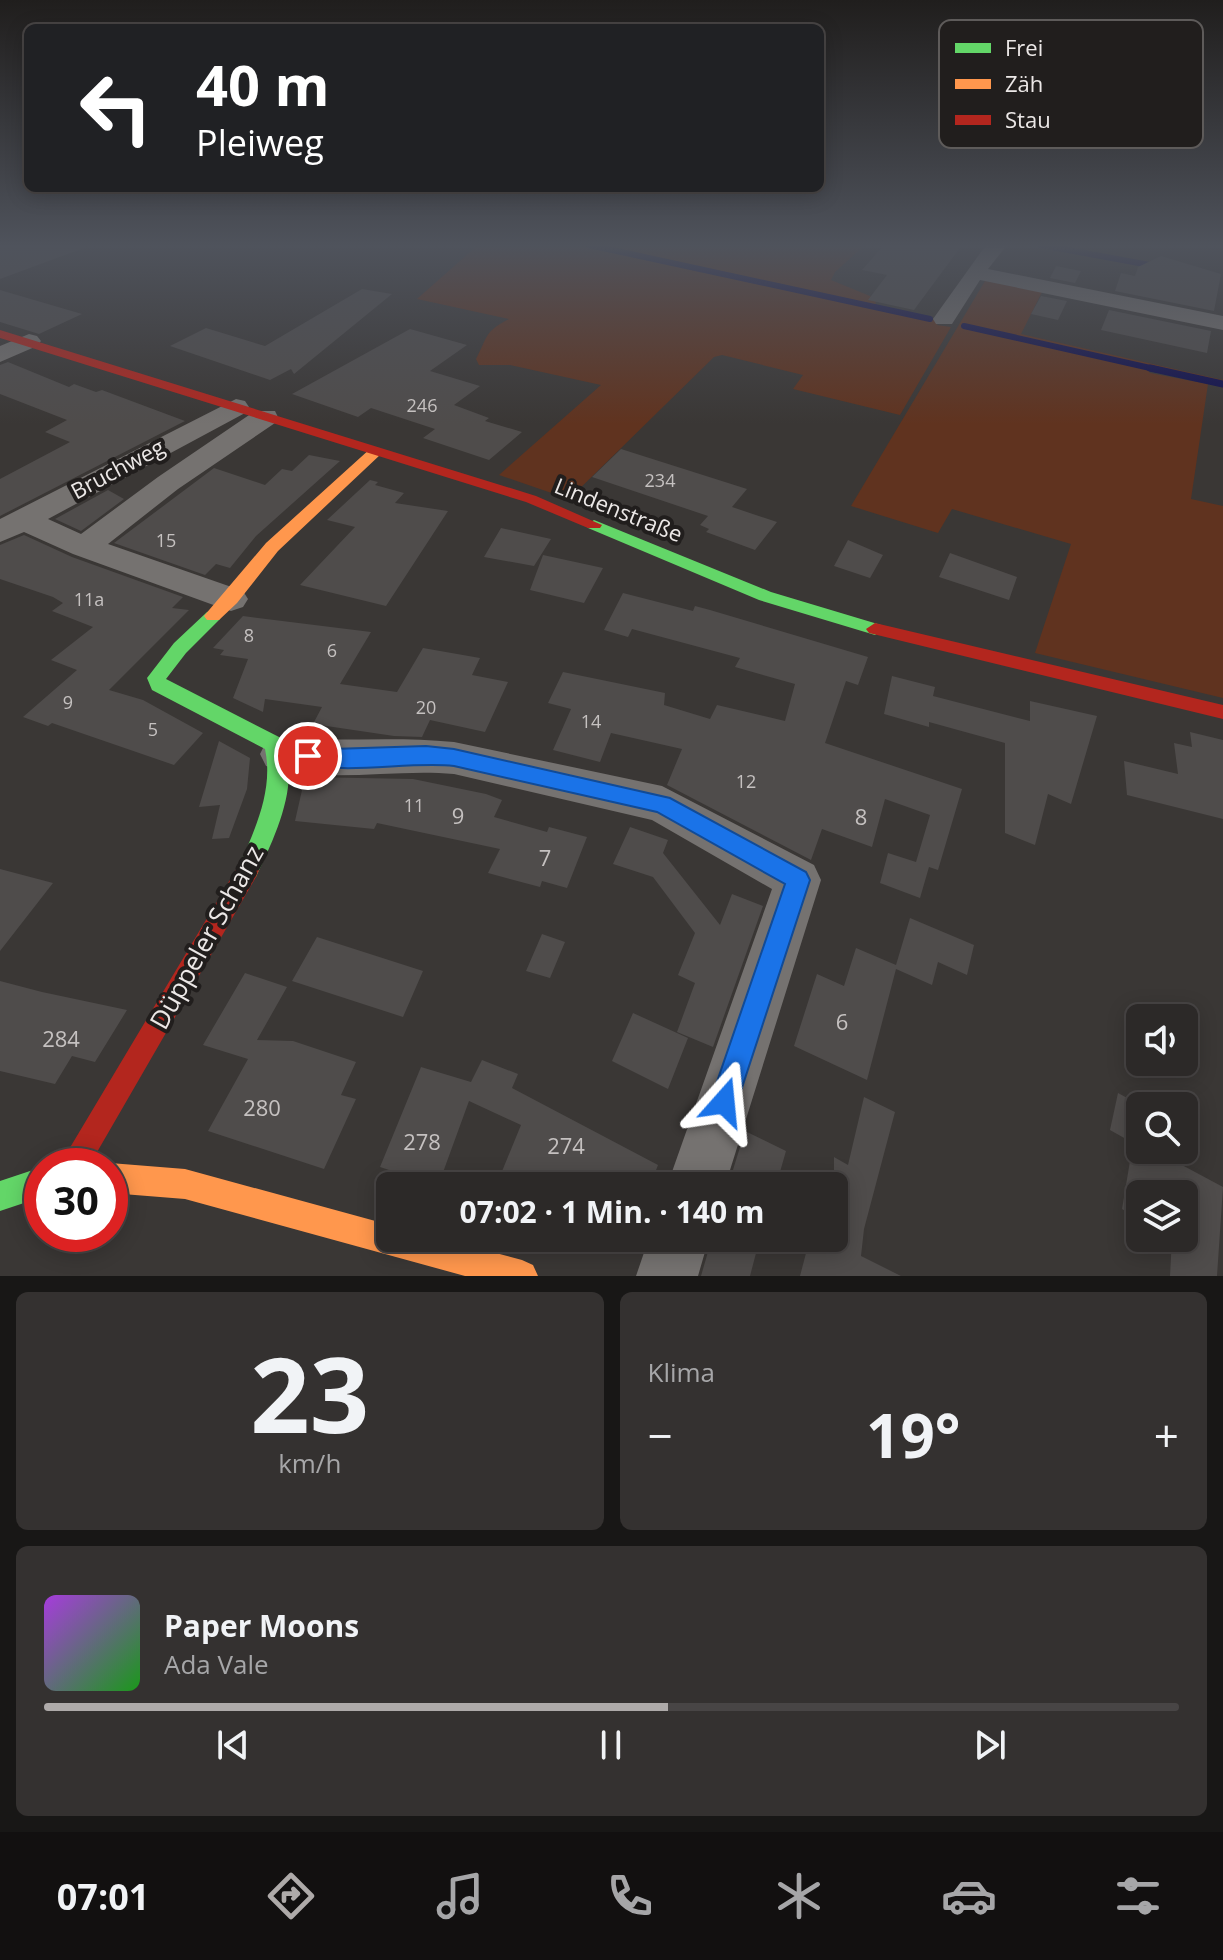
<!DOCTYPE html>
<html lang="de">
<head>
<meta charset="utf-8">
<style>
  body { margin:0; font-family:"Open Sans",sans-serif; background:#343130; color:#f1f3f6; height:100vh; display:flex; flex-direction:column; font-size:30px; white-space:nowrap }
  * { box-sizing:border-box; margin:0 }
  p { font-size:26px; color:#a6a6a8 }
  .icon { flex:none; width:44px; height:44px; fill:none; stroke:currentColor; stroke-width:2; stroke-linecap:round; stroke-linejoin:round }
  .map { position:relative; height:1276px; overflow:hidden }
  .sheet { display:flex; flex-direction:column; gap:16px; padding:16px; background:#181716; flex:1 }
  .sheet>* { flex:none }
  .hud { position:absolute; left:24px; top:24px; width:800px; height:168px; border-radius:12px; box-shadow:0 4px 20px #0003,0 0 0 2px #484545; background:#202124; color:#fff; overflow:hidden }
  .fabs { position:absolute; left:1126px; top:1004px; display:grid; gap:16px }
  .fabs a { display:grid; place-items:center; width:72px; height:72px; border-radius:12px; background:#2c2928; box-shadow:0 4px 20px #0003,0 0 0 2px #484545; font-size:40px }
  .speed { position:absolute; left:24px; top:1148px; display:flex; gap:16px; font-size:40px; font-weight:700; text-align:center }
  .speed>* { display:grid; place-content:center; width:104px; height:104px; border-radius:50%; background:#2c2928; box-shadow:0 4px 20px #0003,0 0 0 2px #484545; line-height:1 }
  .speed .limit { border:12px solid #d22; background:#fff; color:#111 }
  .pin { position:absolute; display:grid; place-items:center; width:68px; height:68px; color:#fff; margin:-34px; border:4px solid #fff; border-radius:50%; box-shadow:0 2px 8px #0007 }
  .me { position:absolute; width:88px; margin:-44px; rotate:18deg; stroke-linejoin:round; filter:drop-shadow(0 0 6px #0008) }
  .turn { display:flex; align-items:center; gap:28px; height:168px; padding:0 40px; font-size:36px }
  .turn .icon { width:104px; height:104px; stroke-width:2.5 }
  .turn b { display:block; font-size:56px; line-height:68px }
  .big { font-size:60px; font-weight:700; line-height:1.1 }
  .sheet .widget { flex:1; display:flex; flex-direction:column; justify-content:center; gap:12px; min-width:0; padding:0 28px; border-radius:12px; background:#343130 }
  .sheet .dial { align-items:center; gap:0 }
  .dial b { font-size:104px; line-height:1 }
  .song { display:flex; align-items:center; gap:24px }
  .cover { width:96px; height:96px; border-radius:12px; background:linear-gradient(135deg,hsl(280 70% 55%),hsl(120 70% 35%)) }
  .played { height:8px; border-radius:4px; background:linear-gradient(90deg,#aeaaa9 55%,#484545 55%) }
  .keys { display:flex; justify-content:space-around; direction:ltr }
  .heat { display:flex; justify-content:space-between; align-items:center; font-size:44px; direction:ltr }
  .sheet .tiles { flex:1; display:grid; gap:16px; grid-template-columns:1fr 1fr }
  .widget:last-child { grid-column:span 2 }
  .trip { position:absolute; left:376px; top:1172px; width:472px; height:80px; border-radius:12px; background:#2c2928; box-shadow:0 4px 20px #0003,0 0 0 2px #484545; font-weight:700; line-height:80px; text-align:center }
  .tab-bar { display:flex; height:128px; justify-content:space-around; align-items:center; background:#121010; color:#a6a6a8 }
  .tab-bar .icon { width:56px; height:56px }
  .tab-bar .on { color:#aeaaa9 }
  .tab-bar b { font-size:36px; color:#f1f3f6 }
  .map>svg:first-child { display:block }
  .green { fill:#60331f }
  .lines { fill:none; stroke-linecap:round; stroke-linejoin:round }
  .stream-far1 { stroke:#100f4e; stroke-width:6 }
  .stream { stroke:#100f4e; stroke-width:7 }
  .building { fill:#4f4c4b }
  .street { fill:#757270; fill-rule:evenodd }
  .fast { fill:#63d668; fill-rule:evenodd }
  .slow { fill:#ff974d; fill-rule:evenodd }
  .jam { fill:#b3261e; fill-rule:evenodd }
  .route { fill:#1a73e8; stroke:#114b97; stroke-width:2 }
  .labels { text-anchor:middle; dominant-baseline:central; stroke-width:8; stroke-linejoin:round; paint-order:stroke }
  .number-label { font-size:18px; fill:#c5c1c0 }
  .street-label { font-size:22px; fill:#ece8e7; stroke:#211e1d }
  .near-number-label { font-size:22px; fill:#c5c1c0 }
  .near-street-label { font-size:26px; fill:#ece8e7; stroke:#211e1d }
  .key { fill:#211e1d; stroke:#5e5b5a; stroke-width:2 }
  .key-label { font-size:22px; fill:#ece8e7 }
</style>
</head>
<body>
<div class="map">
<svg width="1223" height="1276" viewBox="0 0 1223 1276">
  <rect width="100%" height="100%" fill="#3a3735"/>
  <!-- green -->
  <path class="green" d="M478,245H865L835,272L831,280L870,296L876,300L875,307L939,320L937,325L951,327L900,415L793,389L803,375L722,355L714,357L569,499L499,475L601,385L510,365H479L476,359C488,336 484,332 509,319L417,299Z
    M985,281L1042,292L1021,334L1223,380V387L1146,368L1150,373L1208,384L1191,499L1223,506V698L1035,653L1071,544L952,509L938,533L851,506Z"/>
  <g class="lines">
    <!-- stream-far1 -->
    <path class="stream-far1" d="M589,245L930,319
      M1041,245L1155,266
      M964,326L1159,370"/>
    <!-- stream -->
    <path class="stream" d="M1150,368L1223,384"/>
  </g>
  <!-- building -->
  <path class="building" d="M0,245H83L84,248L0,279Z
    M884,245H962L914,310L868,300L887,275L862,270Z
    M1161,256L1221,274L1214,311L1115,291L1121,273L1135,276L1138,267Z
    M1056,266L1081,271L1075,283L1050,278Z
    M362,289L392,294L294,374L291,369L270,380L170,346L206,328L265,346Z
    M0,290L82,314L39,334L0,322Z
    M1041,296L1067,301L1058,320L1031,314Z
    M1109,310L1211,331L1207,353L1101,330Z
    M410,329L467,345L430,371L480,386L454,405L489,418L485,421L522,432L489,460L423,438L435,429L371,408L358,417L292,394Z
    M8,362L69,387L74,384L96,392L102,390L185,421L0,516V479L70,442L45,432L67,420L0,394V365Z
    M621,449L747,489L732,507L777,522L755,550L706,532L709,529L700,525L708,516L592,477Z
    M309,455L340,461L256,536L230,568L216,564L205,575L114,543L214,468L265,485L282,469L292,471Z
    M370,480L378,482L375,485L404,493L395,503L448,511L386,606L300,585L355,527L327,520Z
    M108,490L124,499L81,531L55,519Z
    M501,528L551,539L534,566L484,557Z
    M24,535L72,557L183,597L172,608L189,610L109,690L143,700L203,733L174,765L52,723L48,726L23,717L77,670L51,660L93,627L52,611L63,603L53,597L0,579V545Z
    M848,540L883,555L870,578L834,566Z
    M950,553L1017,577L1009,600L939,577Z
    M543,555L603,568L584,603L530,590Z
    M623,593L693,611L695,606L710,610L868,657L858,685L846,681L825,743L962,789L938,870L929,867L920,898L880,883L888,853L916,862L930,815L885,799L872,847L822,829L811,860L667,785L682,749L611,733L600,762L553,750L571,709L548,703L563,672L665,693L664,705L710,719L717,705L785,721L795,684L735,667L740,658L632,629L628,637L604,630Z
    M243,616L371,632L340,684L397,692L423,648L480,658L472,675L508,682L485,732L430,720L422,737L394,736L313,724L322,707L265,699L263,712L233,698L248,659L220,655L224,650L213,648Z
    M892,676L935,687L933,696L1030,721V701L1097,716L1071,804L1048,794L1035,845L1005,833V743L929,722V727L884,714Z
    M1190,732L1223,740V819L1127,795L1124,761L1178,774L1174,743L1192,747Z
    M219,741L250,758L247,789L229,838L212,839L220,805L199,807Z
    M305,777L413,779L486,794L502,800L494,817L547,832L549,827L587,837L567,888L542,881L540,887L488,873L500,849L377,823L374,829L295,821Z
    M630,827L668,840L663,853L720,925L732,894L763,906L713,1047L677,1032L695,983L678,975L695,933L653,877L613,864Z
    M0,869L53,883L0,951Z
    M910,918L974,945L967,975L938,962L932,985L896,969L867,1080L794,1046L817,974L844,986L856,948L896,965Z
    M542,934L565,942L550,978L526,971Z
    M317,937L423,971L403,1017L292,981Z
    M245,973L287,987L257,1040L293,1041L356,1062L341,1095L356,1099L324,1169L208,1131L248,1059L203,1045Z
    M0,981L42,992L127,1010L95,1062L72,1056L55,1084L0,1071Z
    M633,1013L688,1038L668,1089L612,1061Z
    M482,1060L518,1074L512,1088L658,1165L650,1186H496L521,1125L469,1101L438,1186L380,1167L421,1067L471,1082Z
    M1118,1093L1142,1106H1140V1150H1168L1167,1157L1223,1187L1217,1276H1170L1172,1238H1184V1194H1140V1220L1122,1209L1133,1143L1110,1130Z
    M864,1097L895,1112L864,1229L861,1256L901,1276H800L810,1238H834V1157L848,1165Z
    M745,1131L786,1151L776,1186H728Z
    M712,1238H760L750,1276H701Z"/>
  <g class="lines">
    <!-- street -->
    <path class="street" d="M986,245H1007L988,269L1223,316V330L980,280L952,324H936L933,319Z
      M29,334L37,336L41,341L37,346L0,362V346Z
      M236,399L245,401L249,407L245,413L48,519L81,534L158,477L255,411H275L278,417L275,423L178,489L108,544L243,591L248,599L243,607L231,611L219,607L73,554L24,532L0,542V519Z
      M280,738C338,742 396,736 454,742L662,786L814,865L821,880L725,1186H667L772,889L652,820L454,774C393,768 325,785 266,766L260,754L266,742Z
      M649,1238H709L698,1276H636Z"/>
    <!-- fast -->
    <path class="fast" d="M594,520L771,592L881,625L884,629L875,635L759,600L588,528L586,525Z
      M213,610L219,612L222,616L219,620L186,653L166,679L281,738C303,781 274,838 256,877L248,880L240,877L237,870C254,832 274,791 265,749L152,690L147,678L174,643L207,612Z
      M42,1167V1197L0,1211V1181Z"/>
    <!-- slow -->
    <path class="slow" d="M376,447L383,451L381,454L278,551L237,603L219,620H207L204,616L266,543L371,448Z
      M110,1163L185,1169L390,1225V1238H439L522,1260L533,1265L538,1276H465L185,1199L110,1193V1166H104Z"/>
    <!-- jam -->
    <path class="jam" d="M0,330L536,496L602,525L600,528H588L526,502L0,338Z
      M875,623L1223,705V719L869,633L866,629Z
      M248,860L256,863L259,870L256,877L89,1166H59L240,863Z"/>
  </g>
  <!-- sky -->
  <linearGradient id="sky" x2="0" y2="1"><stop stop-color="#201e1d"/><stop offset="0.58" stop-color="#4f535c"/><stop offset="1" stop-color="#4f535c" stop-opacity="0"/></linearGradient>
  <rect width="1223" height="424" fill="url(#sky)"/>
  <!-- route -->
  <path class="route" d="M426,746L454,749L670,798L806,872L810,880L734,1112L724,1116L714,1112L710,1102L785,884L657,812L454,766C408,761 342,776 301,762L298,756L301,750Z"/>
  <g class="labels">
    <!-- number labels -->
    <g class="number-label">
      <text x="422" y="405">246</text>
      <text x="660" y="480">234</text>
      <text x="166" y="540">15</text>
      <text x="89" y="599">11a</text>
      <text x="249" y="635">8</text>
      <text x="332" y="650">6</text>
      <text x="68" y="702">9</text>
      <text x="426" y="707">20</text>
      <text x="591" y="721">14</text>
      <text x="153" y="729">5</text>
      <text x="746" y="781">12</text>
      <text x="414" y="805">11</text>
    </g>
    <!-- street labels -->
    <g class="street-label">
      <text transform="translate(117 468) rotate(-28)">Bruchweg</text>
      <text transform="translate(619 509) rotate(22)">Lindenstraße</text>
    </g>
    <!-- near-number labels -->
    <g class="near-number-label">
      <text x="458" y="815">9</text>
      <text x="861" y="816">8</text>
      <text x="545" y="857">7</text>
      <text x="842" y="1021">6</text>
      <text x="61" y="1038">284</text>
      <text x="262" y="1107">280</text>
      <text x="422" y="1141">278</text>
      <text x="566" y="1145">274</text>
    </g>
    <!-- near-street labels -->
    <g class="near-street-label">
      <text transform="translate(206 937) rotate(-61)">Düppeler Schanz</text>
    </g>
  </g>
  <!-- legend -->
  <rect x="939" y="20" width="264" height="128" rx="12" class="key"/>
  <rect x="955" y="43" width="36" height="10" fill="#63d668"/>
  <rect x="955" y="79" width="36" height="10" fill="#ff974d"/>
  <rect x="955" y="115" width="36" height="10" fill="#b3261e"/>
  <g class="key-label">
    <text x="1005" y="56">Frei</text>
    <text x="1005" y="92">Zäh</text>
    <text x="1005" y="128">Stau</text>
  </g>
</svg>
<div class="fabs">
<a><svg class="icon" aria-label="sound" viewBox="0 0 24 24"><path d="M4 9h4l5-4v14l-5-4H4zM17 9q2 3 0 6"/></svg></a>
<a><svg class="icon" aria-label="search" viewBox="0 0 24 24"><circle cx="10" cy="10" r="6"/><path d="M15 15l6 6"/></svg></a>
<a><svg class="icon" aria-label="layers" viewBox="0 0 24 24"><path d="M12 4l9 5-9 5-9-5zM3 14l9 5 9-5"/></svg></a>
</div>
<div class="speed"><div class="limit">30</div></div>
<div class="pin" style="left:308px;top:756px;background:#d93025"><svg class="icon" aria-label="arrive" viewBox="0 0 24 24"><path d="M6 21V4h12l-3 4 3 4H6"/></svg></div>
<svg class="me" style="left:724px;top:1102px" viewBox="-20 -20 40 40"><path d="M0-17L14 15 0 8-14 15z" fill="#1a73e8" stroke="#fff" stroke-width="4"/></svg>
<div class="trip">07:02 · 1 Min. · 140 m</div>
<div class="hud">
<div class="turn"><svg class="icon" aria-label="left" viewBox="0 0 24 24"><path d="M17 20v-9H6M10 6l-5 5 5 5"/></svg><div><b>40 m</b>Pleiweg</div></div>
</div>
</div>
<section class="sheet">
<div class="tiles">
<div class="widget dial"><b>23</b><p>km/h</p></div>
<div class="widget"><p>Klima</p>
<div class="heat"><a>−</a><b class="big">19°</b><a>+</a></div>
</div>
<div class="widget">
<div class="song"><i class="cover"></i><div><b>Paper Moons</b><p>Ada Vale</p></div></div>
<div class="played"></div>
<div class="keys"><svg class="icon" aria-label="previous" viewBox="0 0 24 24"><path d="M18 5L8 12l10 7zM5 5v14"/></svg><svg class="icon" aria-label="pause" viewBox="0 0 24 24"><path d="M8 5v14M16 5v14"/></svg><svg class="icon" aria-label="next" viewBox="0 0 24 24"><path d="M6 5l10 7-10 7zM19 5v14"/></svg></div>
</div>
</div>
</section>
<nav class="tab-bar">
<b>07:01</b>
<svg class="icon on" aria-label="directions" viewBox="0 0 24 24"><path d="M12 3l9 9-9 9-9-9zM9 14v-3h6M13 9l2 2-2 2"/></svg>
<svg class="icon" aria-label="music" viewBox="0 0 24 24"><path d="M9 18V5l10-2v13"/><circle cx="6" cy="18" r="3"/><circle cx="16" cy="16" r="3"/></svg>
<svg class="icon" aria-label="phone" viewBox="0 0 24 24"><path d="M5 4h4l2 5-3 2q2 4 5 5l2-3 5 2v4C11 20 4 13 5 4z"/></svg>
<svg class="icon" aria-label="climate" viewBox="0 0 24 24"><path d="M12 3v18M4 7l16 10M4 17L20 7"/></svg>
<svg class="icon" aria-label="car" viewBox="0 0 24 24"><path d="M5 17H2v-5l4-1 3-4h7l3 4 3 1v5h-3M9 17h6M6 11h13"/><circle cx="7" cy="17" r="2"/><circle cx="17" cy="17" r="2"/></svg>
<svg class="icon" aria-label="filters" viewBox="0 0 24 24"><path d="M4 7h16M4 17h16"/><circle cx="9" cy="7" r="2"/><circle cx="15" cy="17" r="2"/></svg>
</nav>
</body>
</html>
